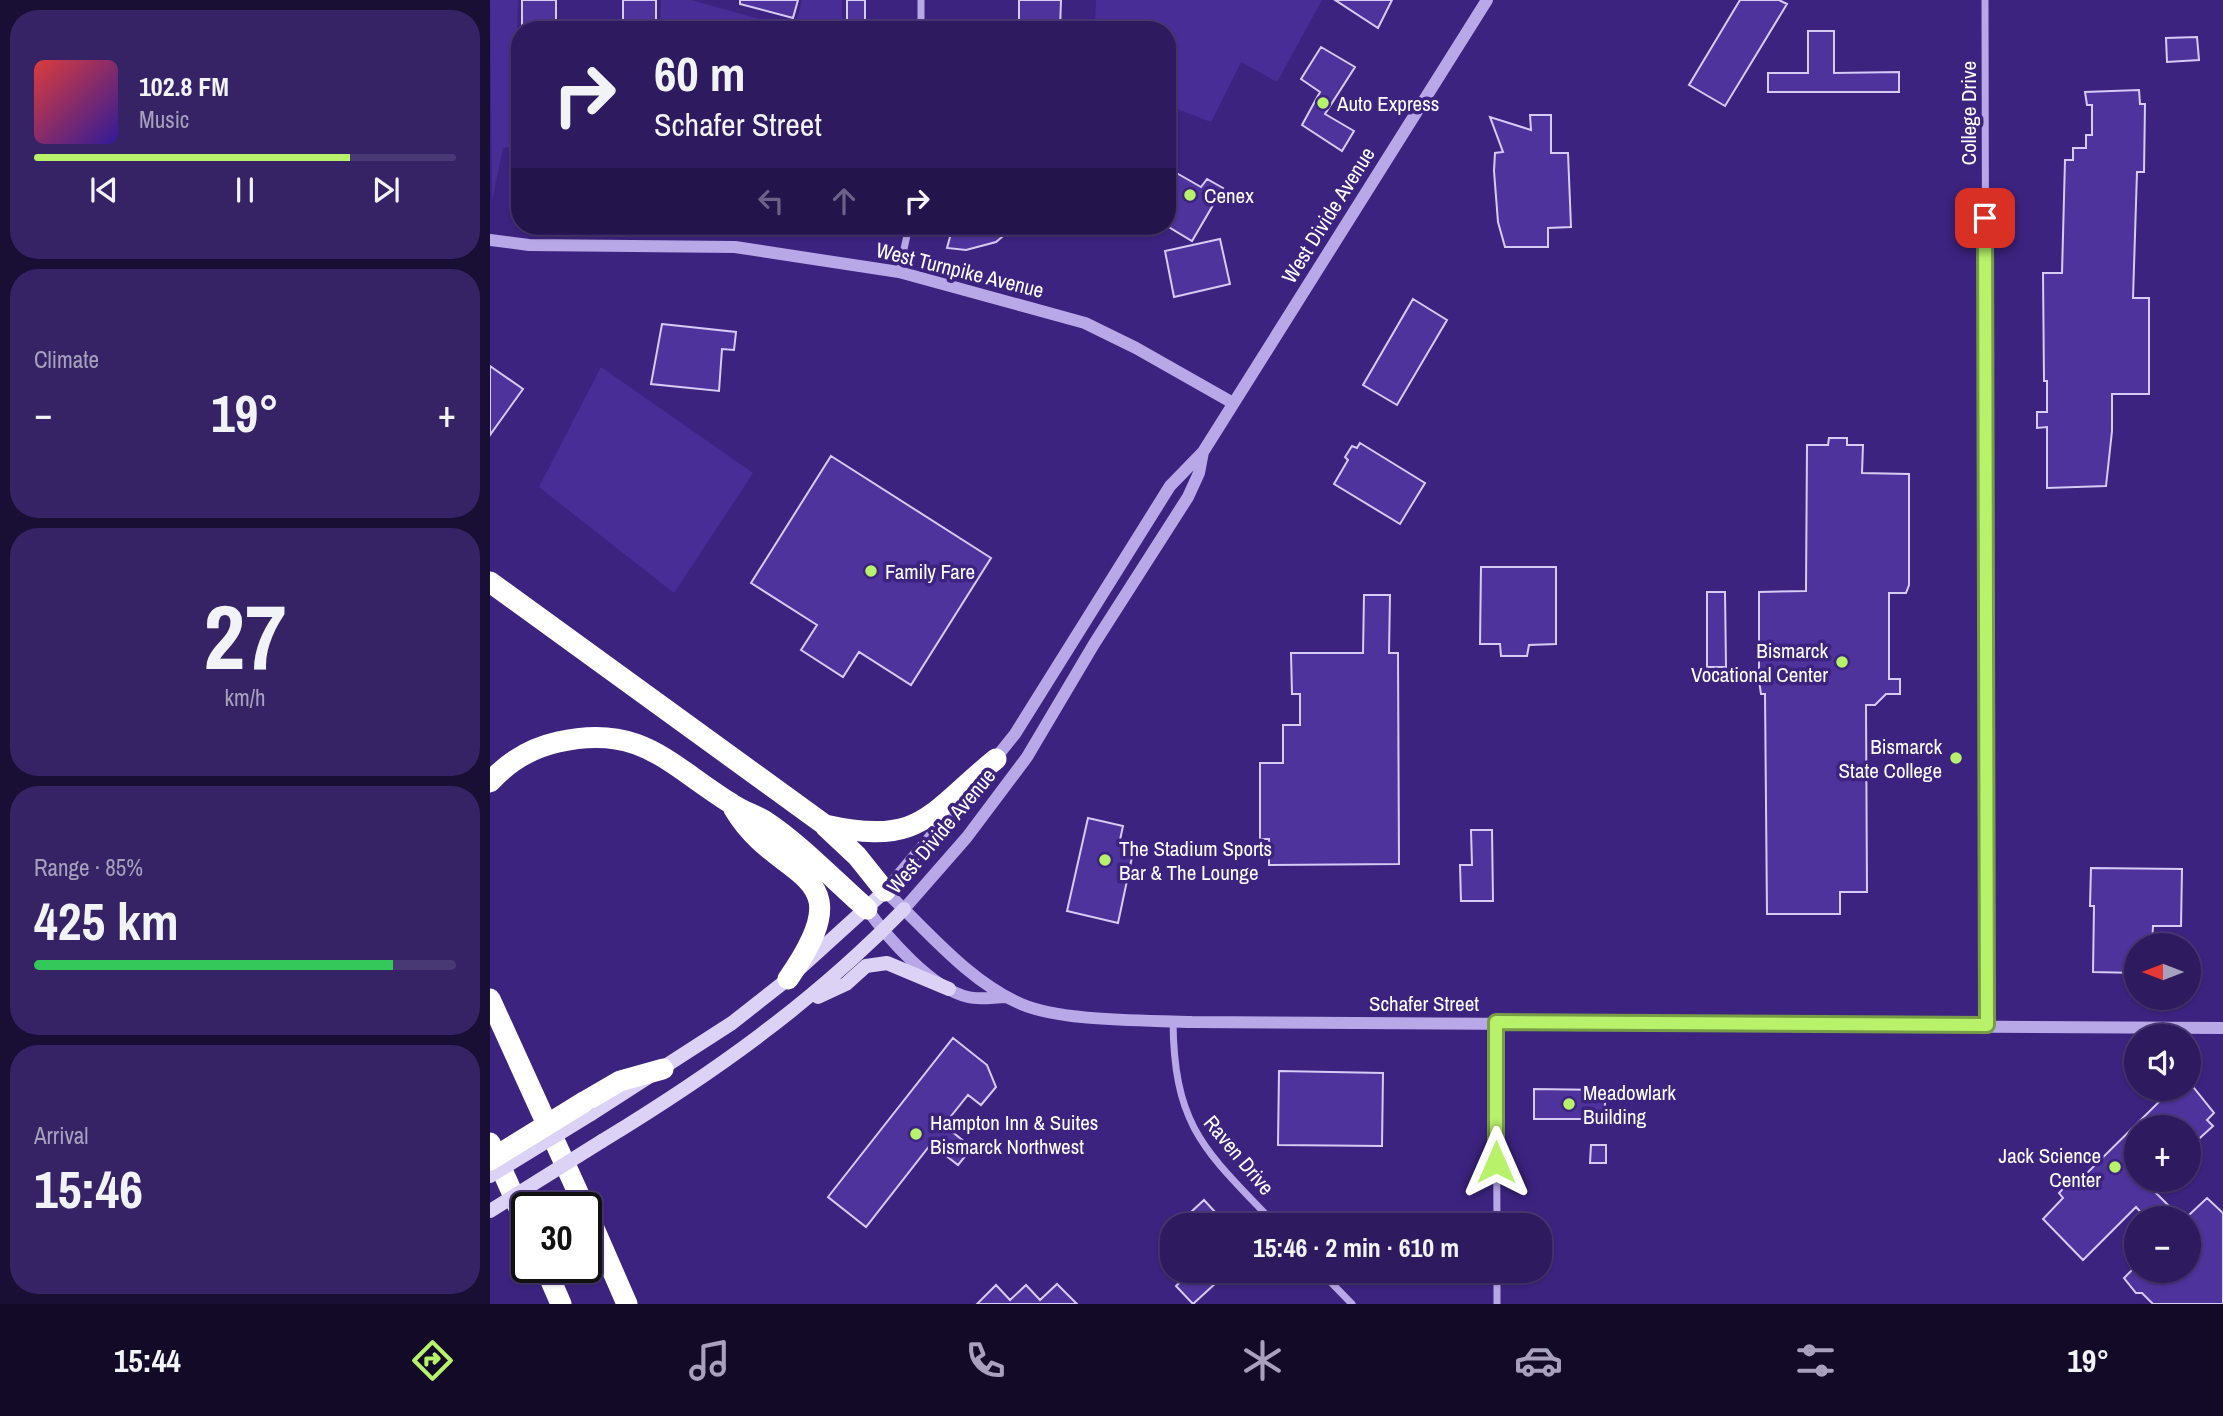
<!DOCTYPE html>
<html lang="en">
<head>
<meta charset="utf-8">
<style>
  body { margin:0; font-family:"Archivo Narrow",sans-serif; background:#352365; color:#f1f3f6; height:100vh; display:flex; flex-direction:column; font-size:26px; white-space:nowrap }
  * { box-sizing:border-box; margin:0 }
  p { font-size:23px; color:#a7a1bd }
  .icon { flex:none; width:38px; height:38px; fill:none; stroke:currentColor; stroke-width:2; stroke-linecap:round; stroke-linejoin:round }
  .map { position:relative; flex:1; overflow:hidden }
  .side { display:flex; flex-direction:column; gap:10px; padding:10px; background:#190e34; width:490px }
  .side>* { flex:none }
  .top-card { position:absolute; left:21px; top:21px; width:665px; height:214px; border-radius:28px; box-shadow:0 2px 5px #0004,0 0 0 2px #483874; background:#2d1a5f; color:#f1f3f6; overflow:hidden }
  .needle { width:46px; rotate:270deg }
  .controls { position:absolute; left:1634px; top:933px; display:grid; gap:14px }
  .controls a { display:grid; place-items:center; width:77px; height:77px; border-radius:50%; background:#2d1a5f; box-shadow:0 2px 5px #0004,0 0 0 2px #483874; font-size:35px }
  .speed { position:absolute; left:21px; top:1192px; display:flex; gap:14px; font-size:35px; font-weight:700; text-align:center }
  .speed>* { display:grid; place-content:center; width:91px; height:91px; border-radius:50%; background:#2d1a5f; box-shadow:0 2px 5px #0004,0 0 0 2px #483874; line-height:1 }
  .speed .limit { border:4px solid #111; border-radius:10px; background:#fff; color:#111 }
  .pin { position:absolute; display:grid; place-items:center; width:60px; height:60px; color:#fff; margin:-30px; border-radius:14px; box-shadow:0 4px 10px #0006 }
  .me { position:absolute; width:77px; margin:-38px; rotate:0deg; stroke-linejoin:round; filter:drop-shadow(0 0 5px #0008) }
  .turn { display:flex; align-items:center; gap:24px; height:147px; padding:0 28px; font-size:32px }
  .turn .icon { width:91px; height:91px; stroke-width:2.5 }
  .turn b { display:block; font-size:49px; line-height:60px }
  .lanes { display:flex; align-items:center; height:66px; padding:0 28px; background:#0003; justify-content:center; gap:35px; direction:ltr }
  .lanes .off { opacity:.35 }
  .big { font-size:52px; font-weight:700; line-height:1.1 }
  .side .tile { flex:1; display:flex; flex-direction:column; justify-content:center; gap:10px; min-width:0; padding:0 24px; border-radius:28px; background:#352365 }
  .side .dial { align-items:center; gap:0 }
  .dial b { font-size:91px; line-height:1 }
  .song { display:flex; align-items:center; gap:21px }
  .cover { width:84px; height:84px; border-radius:10px; background:linear-gradient(135deg,hsl(0 70% 55%),hsl(250 70% 35%)) }
  .played { height:7px; border-radius:4px; background:linear-gradient(90deg,#b8f26b 75%,#483874 75%) }
  .keys { display:flex; justify-content:space-around; direction:ltr }
  .heat { display:flex; justify-content:space-between; align-items:center; font-size:38px; direction:ltr }
  .charge { height:10px; border-radius:5px; background:linear-gradient(90deg,#34c759 85%,#483874 0) }
  .trip { position:absolute; left:670px; top:1213px; width:392px; height:70px; border-radius:28px; background:#2d1a5f; box-shadow:0 2px 5px #0004,0 0 0 2px #483874; font-weight:700; line-height:70px; text-align:center }
  .dock { display:flex; height:112px; justify-content:space-around; align-items:center; background:#120a26; color:#a7a1bd }
  .dock .icon { width:49px; height:49px }
  .dock .current { color:#b8f26b }
  .dock b { font-size:32px; color:#f1f3f6 }
  main { display:flex; flex:1; min-height:0 }
  .map>svg:first-child { display:block }
  .green { fill:#492d97 }
  .building { fill:#4f339c; stroke:#d6cbf5; stroke-width:2 }
  .lines { fill:none; stroke-linecap:round; stroke-linejoin:round }
  .minor { stroke:#b8a8e7; stroke-width:7 }
  .tertiary { stroke:#b8a8e7; stroke-width:12 }
  .secondary { stroke:#dcd2f6; stroke-width:14 }
  .motorway { stroke:#fff; stroke-width:21 }
  .secondary-bridge { stroke:#dcd2f6; stroke-width:14 }
  .motorway-bridge { stroke:#fff; stroke-width:21 }
  .route-casing { stroke:#789d46; stroke-width:18 }
  .route { stroke:#b8f26b; stroke-width:12 }
  .poi-dot { fill:#b8f26b; stroke:#3c237f; stroke-width:2.5 }
  .labels { text-anchor:middle; dominant-baseline:central; stroke-width:7; stroke-linejoin:round; paint-order:stroke }
  .poi-label { font-size:21px; fill:#fff; stroke:#3c237f; text-anchor:start }
  .street-label { font-size:21px; fill:#fff; stroke:#3c237f }
</style>
</head>
<body>
<main>
<section class="side">
<div class="tile">
<div class="song"><i class="cover"></i><div><b>102.8 FM</b><p>Music</p></div></div>
<div class="played"></div>
<div class="keys"><svg class="icon" aria-label="previous" viewBox="0 0 24 24"><path d="M18 5L8 12l10 7zM5 5v14"/></svg><svg class="icon" aria-label="pause" viewBox="0 0 24 24"><path d="M8 5v14M16 5v14"/></svg><svg class="icon" aria-label="next" viewBox="0 0 24 24"><path d="M6 5l10 7-10 7zM19 5v14"/></svg></div>
</div>
<div class="tile"><p>Climate</p>
<div class="heat"><a>−</a><b class="big">19°</b><a>+</a></div>
</div>
<div class="tile dial"><b>27</b><p>km/h</p></div>
<div class="tile"><p>Range · 85%</p><b class="big">425 km</b><div class="charge"></div></div>
<div class="tile"><p>Arrival</p><b class="big">15:46</b></div>
</section>
<div class="map">
<svg width="1733" height="1304" viewBox="0 0 1733 1304">
  <rect width="100%" height="100%" fill="#3c237f"/>
  <!-- green -->
  <path class="green" d="M0,0H28L27,34H30V146L13,148L2,200Z
    M171,0H201L305,29L312,0H352V30H170Z
    M606,0H832L787,82L751,62L721,122L677,105V30H605Z
    M111,367L263,473L184,593L49,487Z"/>
  <!-- building -->
  <path class="building" d="M32,0H66V30H32Z
    M133,0H166V30H133Z
    M250,0H308L303,18L250,4Z
    M357,0H375V30H357Z
    M529,0H571L570,30H529Z
    M845,0H902L888,28Z
    M1250,0H1289L1297,4L1235,106L1199,85Z
    M1318,31H1344V73L1409,72V92H1278V73H1318Z
    M1707,37L1709,60L1677,62L1676,38Z
    M831,47L865,67L835,114L864,131L852,151L812,125L830,92L811,79Z
    M1649,90L1650,104H1655L1654,172H1647L1643,298H1659V394H1622V431L1616,486L1557,488V427L1547,428V412H1557V381H1554L1553,273H1572L1575,160H1583V148H1596V135H1602V105H1597L1595,92Z
    M1040,115H1061V153H1078L1081,227L1058,228V247H1015L1008,222L1004,171L1005,153L1013,152L1000,117L1041,130Z
    M683,171L711,187L717,179L733,188L702,241L677,226V182Z
    M463,226H525L506,242L476,250L457,248Z
    M730,239L740,284L684,297L675,251Z
    M923,299L957,320L907,405L873,385Z
    M172,324L246,332L244,350L232,349L229,391L161,384Z
    M0,366L33,389L0,435Z
    M1339,438H1357V445H1373L1372,473L1419,474V585L1416,593H1399V679H1410V694H1396L1385,705H1376L1377,892H1350V914H1277L1275,694H1271L1269,681V592L1316,591L1317,445H1338Z
    M870,443L935,483L910,524L844,484L858,460L855,457L862,446L867,448Z
    M341,456L501,558L421,685L369,652L353,677L311,650L327,625L261,583Z
    M991,567H1066V644L1039,645L1037,656H1011L1010,644H990Z
    M1217,592H1235L1236,667H1217Z
    M874,595H900L899,653H908L909,864L779,865V839H770V763H793V725H810V694H802L801,653H873Z
    M598,818L633,826L630,840L645,843L628,923L577,911Z
    M981,830H1002L1003,901H971L970,865H982Z
    M1601,868L1692,869L1691,926H1663L1662,945H1647V973L1603,972L1604,906H1600Z
    M463,1038L497,1065L506,1087L491,1105L478,1095L454,1125L482,1148L468,1165L441,1144L376,1227L338,1197Z
    M789,1071L893,1073L892,1146L788,1145Z
    M1683,1088H1704L1724,1113L1717,1120L1723,1126L1699,1148V1127H1647V1180H1674L1663,1190L1691,1218H1656L1646,1207L1593,1260L1553,1219L1573,1198L1569,1193L1581,1180L1586,1184Z
    M1044,1089L1115,1090V1119H1044Z
    M1101,1145H1116V1163H1100Z
    M1717,1198L1733,1213V1304H1663L1652,1293H1646L1634,1278L1642,1270H1699V1215Z
    M714,1200L737,1225H687Z
    M703,1270H740L703,1304L686,1286Z
    M567,1284L587,1304H487L506,1285L520,1300L536,1285L550,1300Z"/>
  <g class="lines">
    <!-- minor -->
    <path class="minor" d="M431,0V30
      M1495,0L1497,1025
      M409,272L419,226
      M683,1021C684,1129 716,1151 786,1225
      M1006,1022L1007,1225
      M829,1270L862,1304
      M1007,1304V1270"/>
    <!-- tertiary -->
    <path class="tertiary" d="M0,240L39,245L245,247L409,272L595,323L646,348L743,403
      M501,764L525,734L680,486L713,452L997,0
      M474,797L395,891C437,930 478,981 531,1004C573,1022 656,1020 702,1022L1733,1028
      M377,909C397,937 442,989 478,997C489,1000 504,997 516,997
      M414,909L477,837L537,757L604,644L698,497L709,473L713,452"/>
    <!-- secondary -->
    <path class="secondary" d="M328,997L356,984L376,966L397,963L459,989
      M101,1114L242,1023L298,979L395,891
      M112,1141C222,1074 324,1002 414,909"/>
    <!-- motorway -->
    <path class="motorway" d="M0,582L335,825C432,847 439,813 506,759
      M0,782C19,761 41,748 68,742C151,723 179,765 242,804C252,811 265,815 275,821C309,843 346,882 377,909
      M244,809C289,885 377,866 298,979
      M335,826L367,856L395,891
      M0,999L95,1208
      M94,1102L130,1081L173,1069
      M0,1143L37,1226
      M96,1210L137,1304
      M55,1267L71,1304"/>
    <!-- secondary-bridge -->
    <path class="secondary-bridge" d="M0,1176L101,1114
      M0,1211L112,1141"/>
    <!-- motorway-bridge -->
    <path class="motorway-bridge" d="M0,1160L94,1102"/>
  </g>
  <g class="lines">
    <defs>
      <path id="route" d="M1006,1162V1022L1497,1025L1495,218"/>
    </defs>
    <!-- route casing -->
    <use href="#route" class="route-casing"/>
    <!-- route -->
    <use href="#route" class="route"/>
  </g>
  <!-- markers -->
  <g class="poi-dot">
    <circle cx="833" cy="103" r="7"/>
    <circle cx="700" cy="195" r="7"/>
    <circle cx="381" cy="571" r="7"/>
    <circle cx="1352" cy="662" r="7"/>
    <circle cx="1466" cy="758" r="7"/>
    <circle cx="615" cy="860" r="7"/>
    <circle cx="1079" cy="1104" r="7"/>
    <circle cx="426" cy="1134" r="7"/>
    <circle cx="1625" cy="1167" r="7"/>
  </g>
  <g class="labels">
    <!-- poi labels -->
    <g class="poi-label">
      <text x="847" y="103">Auto Express</text>
      <text x="714" y="195">Cenex</text>
      <text x="395" y="571">Family Fare</text>
      <text x="1338" y="650" text-anchor="end">Bismarck<tspan x="1338" dy="24">Vocational Center</tspan></text>
      <text x="1452" y="746" text-anchor="end">Bismarck<tspan x="1452" dy="24">State College</tspan></text>
      <text x="629" y="848">The Stadium Sports<tspan x="629" dy="24">Bar &amp; The Lounge</tspan></text>
      <text x="1093" y="1092">Meadowlark<tspan x="1093" dy="24">Building</tspan></text>
      <text x="440" y="1122">Hampton Inn &amp; Suites<tspan x="440" dy="24">Bismarck Northwest</tspan></text>
      <text x="1611" y="1155" text-anchor="end">Jack Science<tspan x="1611" dy="24">Center</tspan></text>
    </g>
    <!-- street labels -->
    <g class="street-label">
      <text transform="translate(1478 113) rotate(-90)">College Drive</text>
      <text transform="translate(838 215) rotate(-58)">West Divide Avenue</text>
      <text transform="translate(470 270) rotate(14)">West Turnpike Avenue</text>
      <text transform="translate(451 831) rotate(-50)">West Divide Avenue</text>
      <text x="934" y="1003">Schafer Street</text>
      <text transform="translate(749 1155) rotate(50)">Raven Drive</text>
    </g>
  </g>
</svg>
<div class="controls">
<a><svg class="needle" viewBox="-14 -14 28 28"><path d="M0-13l5 13h-10z" fill="#e53935"/><path d="M0 13l5-13h-10z" fill="#a7a1bd"/></svg></a>
<a><svg class="icon" aria-label="sound" viewBox="0 0 24 24"><path d="M4 9h4l5-4v14l-5-4H4zM17 9q2 3 0 6"/></svg></a>
<a>+</a>
<a>−</a>
</div>
<div class="speed"><div class="limit">30</div></div>
<div class="pin" style="left:1495px;top:218px;background:#d93025"><svg class="icon" aria-label="arrive" viewBox="0 0 24 24"><path d="M6 21V4h12l-3 4 3 4H6"/></svg></div>
<svg class="me" style="left:1006px;top:1162px" viewBox="-20 -20 40 40"><path d="M0-17L14 15 0 8-14 15z" fill="#b8f26b" stroke="#fff" stroke-width="4"/></svg>
<div class="trip">15:46 · 2 min · 610 m</div>
<div class="top-card">
<div class="turn"><svg class="icon" aria-label="right" viewBox="0 0 24 24"><path d="M7 20v-9h11M14 6l5 5-5 5"/></svg><div><b>60 m</b>Schafer Street</div></div>
<div class="lanes"><svg class="icon off" aria-label="left" viewBox="0 0 24 24"><path d="M17 20v-9H6M10 6l-5 5 5 5"/></svg><svg class="icon off" aria-label="ahead" viewBox="0 0 24 24"><path d="M12 20V5M6 11l6-6 6 6"/></svg><svg class="icon" aria-label="right" viewBox="0 0 24 24"><path d="M7 20v-9h11M14 6l5 5-5 5"/></svg></div>
</div>
</div>
</main>
<nav class="dock">
<b>15:44</b>
<svg class="icon current" aria-label="directions" viewBox="0 0 24 24"><path d="M12 3l9 9-9 9-9-9zM9 14v-3h6M13 9l2 2-2 2"/></svg>
<svg class="icon" aria-label="music" viewBox="0 0 24 24"><path d="M9 18V5l10-2v13"/><circle cx="6" cy="18" r="3"/><circle cx="16" cy="16" r="3"/></svg>
<svg class="icon" aria-label="phone" viewBox="0 0 24 24"><path d="M5 4h4l2 5-3 2q2 4 5 5l2-3 5 2v4C11 20 4 13 5 4z"/></svg>
<svg class="icon" aria-label="climate" viewBox="0 0 24 24"><path d="M12 3v18M4 7l16 10M4 17L20 7"/></svg>
<svg class="icon" aria-label="car" viewBox="0 0 24 24"><path d="M5 17H2v-5l4-1 3-4h7l3 4 3 1v5h-3M9 17h6M6 11h13"/><circle cx="7" cy="17" r="2"/><circle cx="17" cy="17" r="2"/></svg>
<svg class="icon" aria-label="filters" viewBox="0 0 24 24"><path d="M4 7h16M4 17h16"/><circle cx="9" cy="7" r="2"/><circle cx="15" cy="17" r="2"/></svg>
<b>19°</b>
</nav>
</body>
</html>
